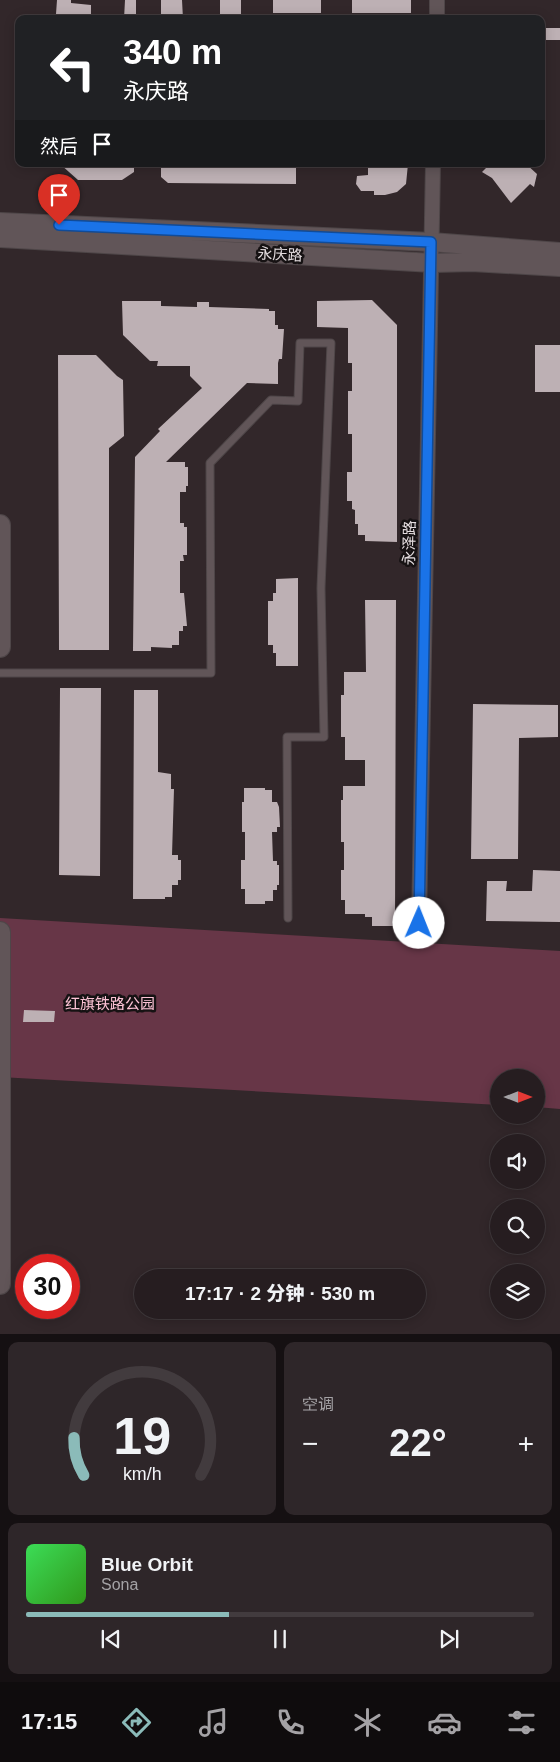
<!DOCTYPE html>
<html lang="zh">
<head>
<meta charset="utf-8">
<style>
  body { margin:0; font-family:Arial,"Noto Sans SC",sans-serif; background:#2e2629; color:#f1f3f6; height:100vh; display:flex; flex-direction:column; font-size:19px; white-space:nowrap }
  * { box-sizing:border-box; margin:0 }
  p { font-size:16px; color:#a4a2a5 }
  .icon { flex:none; width:28px; height:28px; fill:none; stroke:currentColor; stroke-width:2; stroke-linecap:round; stroke-linejoin:round }
  .map { position:relative; height:1334px; overflow:hidden }
  .sheet { display:flex; flex-direction:column; gap:8px; padding:8px; background:#151012; flex:1 }
  .sheet>* { flex:none }
  .hud { position:absolute; left:15px; top:15px; width:530px; height:152px; border-radius:10px; box-shadow:0 2px 12px #0003,0 0 0 1px #423b3e; background:#202124; color:#fff; overflow:hidden }
  .needle { width:32px; rotate:90deg }
  .fabs { position:absolute; left:490px; top:1069px; display:grid; gap:10px }
  .fabs a { display:grid; place-items:center; width:55px; height:55px; border-radius:50%; background:#261d20; box-shadow:0 2px 12px #0003,0 0 0 1px #423b3e; font-size:25px }
  .speed { position:absolute; left:15px; top:1254px; display:flex; gap:10px; font-size:25px; font-weight:700; text-align:center }
  .speed>* { display:grid; place-content:center; width:65px; height:65px; border-radius:50%; background:#261d20; box-shadow:0 2px 12px #0003,0 0 0 1px #423b3e; line-height:1 }
  .speed .limit { border:8px solid #d22; background:#fff; color:#111 }
  .pin { position:absolute; display:grid; place-items:center; width:42px; height:42px; color:#fff; margin:-51px -21px; border-radius:50% 50% 50% 0; rotate:-45deg; box-shadow:0 0 5px #0007 }
  .pin .icon { rotate:45deg }
  .me { position:absolute; width:55px; margin:-28px; rotate:1deg; stroke-linejoin:round; filter:drop-shadow(0 0 4px #0008) }
  .turn { display:flex; align-items:center; gap:18px; height:105px; padding:0 25px; font-size:22px }
  .turn .icon { width:65px; height:65px; stroke-width:2.5 }
  .turn b { display:block; font-size:35px; line-height:42px }
  .then { display:flex; align-items:center; height:48px; padding:0 25px; background:#0003; gap:10px; font-size:19px }
  .big { font-size:38px; font-weight:800; line-height:1.1 }
  .sheet .card { flex:1; display:flex; flex-direction:column; justify-content:center; gap:8px; min-width:0; padding:0 18px; border-radius:10px; background:#2e2629 }
  .sheet .dial { align-items:center; gap:0 }
  .dial svg { height:130px; overflow:visible; fill:none; stroke:#423b3e; stroke-width:7; stroke-linecap:round; text-anchor:middle }
  .dial text { fill:#f1f3f6; stroke:none }
  .song { display:flex; align-items:center; gap:15px }
  .cover { width:60px; height:60px; border-radius:8px; background:linear-gradient(135deg,hsl(130 70% 55%),hsl(110 70% 35%)) }
  .played { height:5px; border-radius:2px; background:linear-gradient(90deg,#8bbbb9 40%,#423b3e 40%) }
  .keys { display:flex; justify-content:space-around; direction:ltr }
  .heat { display:flex; justify-content:space-between; align-items:center; font-size:28px; direction:ltr }
  .sheet .tiles { flex:1; display:grid; gap:8px; grid-template-columns:1fr 1fr }
  .card:last-child { grid-column:span 2 }
  .trip { position:absolute; left:134px; top:1269px; width:292px; height:50px; border-radius:25px; background:#261d20; box-shadow:0 2px 12px #0003,0 0 0 1px #423b3e; font-weight:800; line-height:50px; text-align:center }
  .tab-bar { display:flex; height:80px; justify-content:space-around; align-items:center; background:#0f0c0d; color:#a4a2a5 }
  .tab-bar .icon { width:35px; height:35px }
  .tab-bar .selected { color:#8bbbb9 }
  .tab-bar b { font-size:22px; color:#f1f3f6 }
  .map>svg:first-child { display:block }
  .green { fill:#673647 }
  .building { fill:#bdb0b4 }
  .lines { fill:none; stroke-linecap:round; stroke-linejoin:round }
  .service-casing { stroke:#4e4648; stroke-width:9 }
  .minor-casing { stroke:#4e4648; stroke-width:16 }
  .tertiary-casing { stroke:#4e4648; stroke-width:20 }
  .secondary-casing { stroke:#4e4648; stroke-width:22 }
  .service { stroke:#615558; stroke-width:7 }
  .minor { stroke:#615558; stroke-width:14 }
  .tertiary { stroke:#615558; stroke-width:18 }
  .secondary { stroke:#615558; stroke-width:20 }
  .route-casing { stroke:#114b97; stroke-width:12 }
  .route { stroke:#1a73e8; stroke-width:9 }
  .labels { text-anchor:middle; dominant-baseline:central; stroke-width:5; stroke-linejoin:round; paint-order:stroke }
  .street-label { font-size:15px; fill:#e5dee0; stroke:#161213 }
  .park-label { font-size:15px; fill:#fdc3d5; stroke:#161213 }
</style>
</head>
<body>
<div class="map">
<svg width="560" height="1335" viewBox="0 0 560 1335">
  <rect width="100%" height="100%" fill="#32272a"/>
  <!-- green -->
  <path class="green" d="M0,918L560,951V1109L536,1107V1078H499V1105L0,1077Z"/>
  <!-- building -->
  <path class="building" d="M57,0H71V3L91,5V19H63V14H56Z
    M125,0H136V19H124Z
    M161,0H182L183,19H161Z
    M220,0H241V19H220Z
    M273,0H321V13H273Z
    M352,0H411V13H352Z
    M541,28H560V40H541Z
    M60,164H134V172L122,180H78Z
    M165,164H296V184L168,183L161,177V168H165Z
    M368,164H408L406,184L397,192L385,195H374V191H361L356,184L357,176L368,175Z
    M490,164H526L537,174L534,187L530,184L511,203L492,178L482,172Z
    M372,300L397,325V542L365,541V535H358V524H355V510L352,509V501H347V472H352V434H348V391H352V363H348V328L317,327V301Z
    M122,301H161V306L197,307V302H209V307L269,309V311H275V325H278V329H284L282,359H279L278,363V384L247,383L166,462H185V467H188V486H186V492H180V523H184V527H187V555H183L184,561H180V593H184L187,626H183V631H179V645H172V648L151,647V651H133L135,457L160,431L158,429L202,388L190,376V366H157L158,361H150L123,335Z
    M535,345H560V392H535Z
    M58,355H96L117,376L123,380L124,436L109,448V650H59Z
    M298,578V666H276V653H273V645H268V601H273V593H276V579Z
    M365,600H396L395,926H372V917H365V914H345V900H341V870H344V842H341V800H343V786H365V760H345V737H341V695H344V672H366Z
    M60,688H101L100,876L59,875Z
    M134,690H158V772L171,774V789H174L172,855H178V860H181V880H178V885H172V897H165V899H133Z
    M473,704L558,705V737L519,738L518,859H471Z
    M244,788H265V790H272V802H277L279,807L280,827H277V832H272L273,861H277V865H279V885H277V890H273V901H265V904H245V889H241V860H245V832H242V802H244Z
    M533,870L560,871V922L486,921L487,881H507L506,891H532Z
    M24,1010L55,1011L54,1022H23Z"/>
  <g class="lines">
    <defs>
      <path id="service" d="M0,673H211L210,463L271,400L298,401L300,343H331L321,588L324,737H287L288,918"/>
      <path id="minor" d="M437,19V0
        M419,923L433,164"/>
      <path id="tertiary" d="M0,222L431,242L560,252
        M0,238L433,263L472,262L560,267"/>
      <path id="secondary" d="M0,525V647
        M0,932V1284"/>
    </defs>
    <!-- service casing -->
    <use href="#service" class="service-casing"/>
    <!-- minor casing -->
    <use href="#minor" class="minor-casing"/>
    <!-- tertiary casing -->
    <use href="#tertiary" class="tertiary-casing"/>
    <!-- secondary casing -->
    <use href="#secondary" class="secondary-casing"/>
    <!-- service -->
    <use href="#service" class="service"/>
    <!-- minor -->
    <use href="#minor" class="minor"/>
    <!-- tertiary -->
    <use href="#tertiary" class="tertiary"/>
    <!-- secondary -->
    <use href="#secondary" class="secondary"/>
  </g>
  <g class="lines">
    <defs>
      <path id="route" d="M59,225L431,242L419,923"/>
    </defs>
    <!-- route casing -->
    <use href="#route" class="route-casing"/>
    <!-- route -->
    <use href="#route" class="route"/>
  </g>
  <g class="labels">
    <!-- street labels -->
    <g class="street-label">
      <text transform="translate(280 254) rotate(3)">永庆路</text>
      <text transform="translate(409 543) rotate(-89)">永泽路</text>
    </g>
    <!-- park labels -->
    <g class="park-label">
      <text x="110" y="1003">红旗铁路公园</text>
    </g>
  </g>
</svg>
<div class="fabs">
<a><svg class="needle" viewBox="-14 -14 28 28"><path d="M0-13l5 13h-10z" fill="#e53935"/><path d="M0 13l5-13h-10z" fill="#a4a2a5"/></svg></a>
<a><svg class="icon" aria-label="sound" viewBox="0 0 24 24"><path d="M4 9h4l5-4v14l-5-4H4zM17 9q2 3 0 6"/></svg></a>
<a><svg class="icon" aria-label="search" viewBox="0 0 24 24"><circle cx="10" cy="10" r="6"/><path d="M15 15l6 6"/></svg></a>
<a><svg class="icon" aria-label="layers" viewBox="0 0 24 24"><path d="M12 4l9 5-9 5-9-5zM3 14l9 5 9-5"/></svg></a>
</div>
<div class="speed"><div class="limit">30</div></div>
<div class="pin" style="left:59px;top:225px;background:#d93025"><svg class="icon" aria-label="arrive" viewBox="0 0 24 24"><path d="M6 21V4h12l-3 4 3 4H6"/></svg></div>
<svg class="me" style="left:419px;top:923px" viewBox="-20 -20 40 40"><circle r="19" fill="#fff"/><path d="M0-13L10 11 0 6-10 11z" fill="#1a73e8"/></svg>
<div class="trip">17:17 · 2 分钟 · 530 m</div>
<div class="hud">
<div class="turn"><svg class="icon" aria-label="left" viewBox="0 0 24 24"><path d="M17 20v-9H6M10 6l-5 5 5 5"/></svg><div><b>340 m</b>永庆路</div></div>
<div class="then">然后<svg class="icon" aria-label="arrive" viewBox="0 0 24 24"><path d="M6 21V4h12l-3 4 3 4H6"/></svg></div>
</div>
</div>
<section class="sheet">
<div class="tiles">
<div class="card dial"><svg viewBox="0 0 100 80">
<path d="M14 69A42 42 0 1 1 86 69"/>
<path d="M14 69A42 42 0 0 1 8 46" stroke="#8bbbb9"/>
<text x="50" y="56" font-size="32" font-weight="700">19</text>
<text x="50" y="72" font-size="11">km/h</text>
</svg></div>
<div class="card"><p>空调</p>
<div class="heat"><a>−</a><b class="big">22°</b><a>+</a></div>
</div>
<div class="card">
<div class="song"><i class="cover"></i><div><b>Blue Orbit</b><p>Sona</p></div></div>
<div class="played"></div>
<div class="keys"><svg class="icon" aria-label="previous" viewBox="0 0 24 24"><path d="M18 5L8 12l10 7zM5 5v14"/></svg><svg class="icon" aria-label="pause" viewBox="0 0 24 24"><path d="M8 5v14M16 5v14"/></svg><svg class="icon" aria-label="next" viewBox="0 0 24 24"><path d="M6 5l10 7-10 7zM19 5v14"/></svg></div>
</div>
</div>
</section>
<nav class="tab-bar">
<b>17:15</b>
<svg class="icon selected" aria-label="directions" viewBox="0 0 24 24"><path d="M12 3l9 9-9 9-9-9zM9 14v-3h6M13 9l2 2-2 2"/></svg>
<svg class="icon" aria-label="music" viewBox="0 0 24 24"><path d="M9 18V5l10-2v13"/><circle cx="6" cy="18" r="3"/><circle cx="16" cy="16" r="3"/></svg>
<svg class="icon" aria-label="phone" viewBox="0 0 24 24"><path d="M5 4h4l2 5-3 2q2 4 5 5l2-3 5 2v4C11 20 4 13 5 4z"/></svg>
<svg class="icon" aria-label="climate" viewBox="0 0 24 24"><path d="M12 3v18M4 7l16 10M4 17L20 7"/></svg>
<svg class="icon" aria-label="car" viewBox="0 0 24 24"><path d="M5 17H2v-5l4-1 3-4h7l3 4 3 1v5h-3M9 17h6M6 11h13"/><circle cx="7" cy="17" r="2"/><circle cx="17" cy="17" r="2"/></svg>
<svg class="icon" aria-label="filters" viewBox="0 0 24 24"><path d="M4 7h16M4 17h16"/><circle cx="9" cy="7" r="2"/><circle cx="15" cy="17" r="2"/></svg>
</nav>
</body>
</html>
